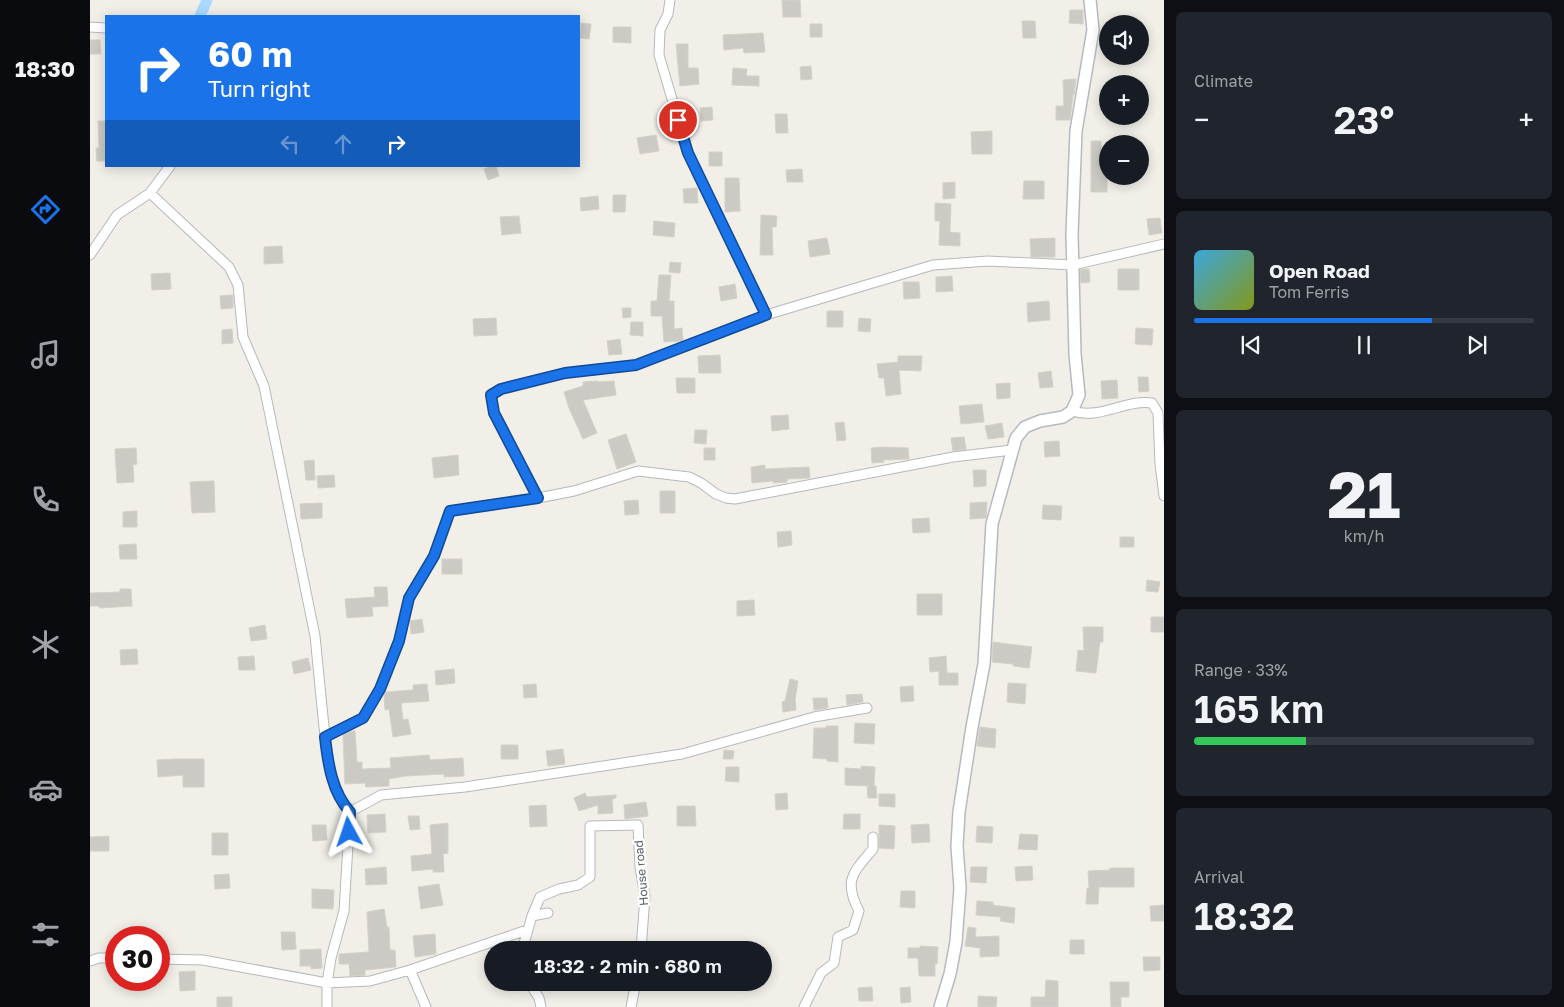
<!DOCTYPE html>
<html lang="en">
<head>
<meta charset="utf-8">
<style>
  body { margin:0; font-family:"Golos Text",sans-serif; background:#20242c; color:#f1f3f6; height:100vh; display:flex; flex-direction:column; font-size:19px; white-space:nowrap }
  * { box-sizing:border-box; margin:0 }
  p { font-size:16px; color:#9ea1a6 }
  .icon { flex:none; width:28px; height:28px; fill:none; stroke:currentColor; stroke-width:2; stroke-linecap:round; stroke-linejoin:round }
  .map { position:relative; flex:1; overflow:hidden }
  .panel { display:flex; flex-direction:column; gap:12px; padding:12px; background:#0d0f14; width:400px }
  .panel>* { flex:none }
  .guide { position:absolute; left:15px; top:15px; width:475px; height:152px; border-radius:0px; box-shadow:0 2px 12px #0003; background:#1a73e8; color:#fff; overflow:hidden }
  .tools { position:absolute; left:1009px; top:15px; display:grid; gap:10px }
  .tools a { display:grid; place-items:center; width:50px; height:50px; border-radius:50%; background:#171b24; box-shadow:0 2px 12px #0003; font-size:25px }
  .speed { position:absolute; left:15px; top:926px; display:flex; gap:10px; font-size:25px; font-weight:700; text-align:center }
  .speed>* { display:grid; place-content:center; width:65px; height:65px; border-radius:50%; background:#171b24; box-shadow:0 2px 12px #0003; line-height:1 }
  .speed .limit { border:8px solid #d22; background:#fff; color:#111 }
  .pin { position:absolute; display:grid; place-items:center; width:42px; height:42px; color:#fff; margin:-21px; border:2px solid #fff; border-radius:50%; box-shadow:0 1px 5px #0007 }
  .me { position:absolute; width:55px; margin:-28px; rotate:355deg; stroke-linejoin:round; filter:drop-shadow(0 0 4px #0008) }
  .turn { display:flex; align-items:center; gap:18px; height:105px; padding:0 20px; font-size:22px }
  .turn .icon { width:65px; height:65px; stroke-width:2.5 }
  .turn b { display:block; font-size:35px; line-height:42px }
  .lanes { display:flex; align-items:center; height:48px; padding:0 20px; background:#0003; justify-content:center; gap:25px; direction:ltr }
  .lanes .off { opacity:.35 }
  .big { font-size:38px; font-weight:600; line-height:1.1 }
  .panel .tile { flex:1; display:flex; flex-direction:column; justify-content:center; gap:8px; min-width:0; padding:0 18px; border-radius:8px; background:#20242c }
  .panel .dial { align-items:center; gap:0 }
  .dial b { font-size:65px; line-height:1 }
  .song { display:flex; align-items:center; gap:15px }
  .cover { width:60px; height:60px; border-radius:8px; background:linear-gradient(135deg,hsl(200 70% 55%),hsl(70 70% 35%)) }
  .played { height:5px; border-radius:2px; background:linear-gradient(90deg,#1a73e8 70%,#363941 70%) }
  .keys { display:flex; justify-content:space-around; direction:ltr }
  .heat { display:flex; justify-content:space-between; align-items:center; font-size:28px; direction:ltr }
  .charge { height:8px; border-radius:4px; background:linear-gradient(90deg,#34c759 33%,#363941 0) }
  .trip { position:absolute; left:394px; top:941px; width:288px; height:50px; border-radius:25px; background:#171b24; box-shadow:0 2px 12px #0003; font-weight:600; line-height:50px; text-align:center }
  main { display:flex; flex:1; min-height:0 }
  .dock { display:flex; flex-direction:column; width:90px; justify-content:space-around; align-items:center; background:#090b0e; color:#9ea1a6 }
  .dock .icon { width:35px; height:35px }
  .dock .active { color:#1a73e8 }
  .dock b { font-size:22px; color:#f1f3f6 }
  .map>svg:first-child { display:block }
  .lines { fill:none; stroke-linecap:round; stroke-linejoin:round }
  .canal { stroke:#aadaff; stroke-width:11 }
  .building { fill:#cccac5; stroke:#d6d1c6 }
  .street-casing { stroke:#b5b8bc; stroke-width:11 }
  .secondary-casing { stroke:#b6babf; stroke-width:14 }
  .street { stroke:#fff; stroke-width:9 }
  .secondary { stroke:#fff; stroke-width:11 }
  .route-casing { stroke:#114b97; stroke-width:12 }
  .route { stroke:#1a73e8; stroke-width:9 }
  .labels { text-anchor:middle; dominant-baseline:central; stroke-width:4.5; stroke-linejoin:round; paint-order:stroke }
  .street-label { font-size:12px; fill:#5f6368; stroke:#fff }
</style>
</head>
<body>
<main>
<nav class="dock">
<b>18:30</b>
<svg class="icon active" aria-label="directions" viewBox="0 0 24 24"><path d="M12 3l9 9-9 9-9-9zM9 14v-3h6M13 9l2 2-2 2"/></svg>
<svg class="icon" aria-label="music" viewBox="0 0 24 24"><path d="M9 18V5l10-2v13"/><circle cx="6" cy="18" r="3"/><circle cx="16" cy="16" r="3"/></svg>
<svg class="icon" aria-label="phone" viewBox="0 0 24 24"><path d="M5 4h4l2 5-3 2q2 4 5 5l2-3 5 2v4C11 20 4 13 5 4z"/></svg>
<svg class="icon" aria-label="climate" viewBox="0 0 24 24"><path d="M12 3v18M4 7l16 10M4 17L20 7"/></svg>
<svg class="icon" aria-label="car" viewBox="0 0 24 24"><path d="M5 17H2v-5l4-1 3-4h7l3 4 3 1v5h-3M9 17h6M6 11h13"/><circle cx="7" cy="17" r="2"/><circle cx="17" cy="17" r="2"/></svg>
<svg class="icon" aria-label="filters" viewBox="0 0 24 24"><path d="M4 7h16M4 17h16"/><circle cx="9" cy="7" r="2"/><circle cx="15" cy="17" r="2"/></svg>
</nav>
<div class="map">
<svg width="1074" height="1007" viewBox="0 0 1074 1007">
  <rect width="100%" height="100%" fill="#f1efe8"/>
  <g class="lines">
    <!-- canal -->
    <path class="canal" d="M110,16L117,0"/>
  </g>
  <!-- building -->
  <path class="building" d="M692,0H710L711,17H693Z
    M980,10H993V24L979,23Z
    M932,21H945L946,38H933Z
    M491,23L501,24L499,39L490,38Z
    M720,24H732V37H720Z
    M523,27H541V43L523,42Z
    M673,33L675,52L654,53L653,48L634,50L633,35Z
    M0,40H10L11,54H0Z
    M586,44H598V68H608L609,84L590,86Z
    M721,66L722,79L711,80L710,67Z
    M643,68L657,69L656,76H669V86L642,85Z
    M986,79L984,95H983L980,120H966V106H974L973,80Z
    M622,107L623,120L611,121L610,108Z
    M685,114H697L698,133H686Z
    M8,121H16V161H7L6,148H9Z
    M902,131V154H882L881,132Z
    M566,135L569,151L550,154L547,138Z
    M1001,141H1011L1012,171H1017V192H1001Z
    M619,152H632V166H619Z
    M402,166H406L409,176L398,180L394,169Z
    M712,169L713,182H697L696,170Z
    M635,178H649L650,211L635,212Z
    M934,181H954V199H933Z
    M865,182V198L853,199V183Z
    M607,188L608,203H594L593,189Z
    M523,195H536L535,212H523Z
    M508,196L509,209L491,211L490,198Z
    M845,203L861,204L860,232L870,233V246L849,245L850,221H845Z
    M671,215L687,216L686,227H682L683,255H670Z
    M429,216L431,233L412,235L410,217Z
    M1070,218L1072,233L1059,235L1057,219Z
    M564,221L585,223L584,237L563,235Z
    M737,238L740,254L720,257L718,241Z
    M965,238V257H941L940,239Z
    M192,246L193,263L174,264V247Z
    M580,262L591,263L590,273L579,272Z
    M992,269H999L1000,282L991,283L990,270Z
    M1028,269H1049V290H1028Z
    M80,273L81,289L62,290L61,274Z
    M569,275H581L579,301H584V329L592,328L593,340L591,341L574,342L572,316H561V301H567Z
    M862,276L863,291L846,292V277Z
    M813,282H829L830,298L814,299Z
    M645,284L647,298L631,301L629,287Z
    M143,295V308L131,309L130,296Z
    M959,301L960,320L938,322L937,303Z
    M532,308H541V317L533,318Z
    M737,311H753V327H737Z
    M406,318L407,335L384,336L383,319Z
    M769,318L781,319L780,332L768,331Z
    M541,322H553V336L540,335Z
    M1046,328L1063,329L1062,345L1045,344Z
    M142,329L143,343L132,344V330Z
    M530,339L532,354L519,355L517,341Z
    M630,355L631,373H609L608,356Z
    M808,356H832L831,371L809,370L811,394L796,396L794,378H789L787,364L808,362Z
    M961,371L963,387L950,388L948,373Z
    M1048,377H1058L1059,391L1049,392Z
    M586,378H605V393H587Z
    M1027,380L1028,398L1012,399L1011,381Z
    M508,381V382L524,381L526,395L493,400L507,433L493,439L479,408L474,392L493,386V382Z
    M920,383V398L907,399L906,384Z
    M892,404L894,422L871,424L869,406Z
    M698,415L699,429L682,431L681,416Z
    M754,422L756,440L747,441L745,423Z
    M912,423L914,437L898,439L895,426Z
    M605,430H617L616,444L604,443Z
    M536,434L546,462L527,469L518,440Z
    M874,437L876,449L863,451L861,438Z
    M969,441L970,456L955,457L954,442Z
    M792,447L818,448L819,459L793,460L794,462L782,463L781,448Z
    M46,448L47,464L43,465L44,482L27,483L25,449Z
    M614,448H625V460H614Z
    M368,455L369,475L344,478L342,458Z
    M224,460L225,480H216L214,461Z
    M675,465V469L719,467L720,478L697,479V482L683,483V481L662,483L661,467Z
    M883,470H896V486L884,487Z
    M244,475L245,487L228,488L227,476Z
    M124,481L125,512L102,513L100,482Z
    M570,491H585V513H570Z
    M548,500L549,514L535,515L534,501Z
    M897,502L896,518L880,519V503Z
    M232,503V518L211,519L210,504Z
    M953,505L972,506L971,520L952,519Z
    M47,511V527H33V512Z
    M839,518L840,532L823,533L822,519Z
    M701,531L702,545L688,547L687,532Z
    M1030,537H1044V547H1030Z
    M46,544L47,559H30L29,545Z
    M352,559H372V574H352Z
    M1057,580L1070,582L1068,592L1056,591Z
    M284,587H297L298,606L282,607L283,616L257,618L255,599L285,597Z
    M30,589H41L42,606L10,608L9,606H0V593L30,592Z
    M827,594H852V615H827Z
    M664,600L665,615L647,616V601Z
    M1061,617H1074V632H1061Z
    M332,619L334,632L321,634L320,621Z
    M175,625L177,639L161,641L159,628Z
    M993,627H1013V642H1010L1006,673L986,671L988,650L994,651Z
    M903,642L942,647L939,668L923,666V664L902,662Z
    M47,649L48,664L31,665L30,650Z
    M164,656L165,670H149L148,657Z
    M856,656L857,673H868V685H849V671L840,672L839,658Z
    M218,658L221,670L204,674L202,662Z
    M364,669L365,683L346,685L345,671Z
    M700,679L708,681L705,700L706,710L693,712L692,702L695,701Z
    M918,683L936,684L935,704L917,702Z
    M337,684L339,701L311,703L313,720L318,719L321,734L303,737L299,709L295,710L294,695L296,692L323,690V685Z
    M446,684L447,697L434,698L433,685Z
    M823,686L824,701L811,702L810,687Z
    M772,694L773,702L757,705L756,695Z
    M723,698H737L738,708L724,710Z
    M765,723L785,724L784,744L764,743Z
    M736,726H748V762L737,761V759L723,758L724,728H736Z
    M890,727L906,729L905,748L887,746Z
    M262,731H265L267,762H272V769L301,768L300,758L339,755L340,760L373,758L374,776L354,777V774L315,776L299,779V786L276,787L275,783L255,784L253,735Z
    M411,745H428V759H411Z
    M473,749L475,764L458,766L456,751Z
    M634,750L644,751L643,759H633Z
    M85,759H114V787H93V775L68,777L67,760Z
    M771,766L785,767L784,786H786L787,798H778L777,786H780L755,785V768L771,769Z
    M636,767H649V782L635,781Z
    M495,793L497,797L526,795V798L522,799L523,813L508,814V805L489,811L484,798Z
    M697,793L698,809L686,810L685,794Z
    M789,794H805V807L789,806Z
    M556,802L558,816L535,819L534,805Z
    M456,805L457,826L440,827L439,806Z
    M587,806H605L606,826H587Z
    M295,814L296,832L278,833L277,815Z
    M754,814H770V829H753Z
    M318,816H329L330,829L320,830Z
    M358,823V853L353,854L354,872H343V869L322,871L321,856L342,854L340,825Z
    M839,824L840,842L822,843L821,825Z
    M222,825H236L237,840L223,841Z
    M789,825L805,826L804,849L789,848Z
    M887,826L903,827L902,843L886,842Z
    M122,833H138V855H122Z
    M930,834L948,835L947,850L928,849Z
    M19,836V851H0V837Z
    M942,866L943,880L926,881L925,867Z
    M296,867L297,884L276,885L275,869Z
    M881,867H897L896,883L880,882Z
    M1020,868H1044V887H1009L1008,904H996L997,888H999L998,871L1020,870Z
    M139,874L140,888L125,889L124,875Z
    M349,884L353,905L331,909L328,887Z
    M222,889L244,890L243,909L222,908Z
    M811,891H825V908L810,907Z
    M887,901L903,902V905L925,908L924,923L910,921L911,917L886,915Z
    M1074,905V921H1061L1060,906Z
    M294,909L297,927H299L300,950H305L306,967L275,970V975L260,976L259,964H249V954L279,952L277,912Z
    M878,927L886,928L885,937L909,936V956L890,957V948L875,946Z
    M191,932H205L206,949L192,950Z
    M345,934L346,954L325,957L323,936Z
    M980,940H994V954H980Z
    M830,946L848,947L847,964L845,963V976H829L828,958H818V948H830Z
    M231,949L232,968L221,969V966H210V950Z
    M1053,957H1070V970L1054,971Z
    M105,971V990L90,991L89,972Z
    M956,980L968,981V1007H941V997H955Z
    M1020,982H1039V997H1031V1007H1021Z
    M782,987L783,1001H769L768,988Z
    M820,987L821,1002L811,1003L810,988Z
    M888,996L907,997L906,1007H888Z
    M127,997H142V1007H127Z"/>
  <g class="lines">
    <defs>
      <path id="street" d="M580,0L578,14L570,30L569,55L598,153L676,315
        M0,27L16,28
        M60,193L139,267L148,285L153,337L174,386L225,636L235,737
        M0,255L27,215L60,193L80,166
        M982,411C1011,420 1035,399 1062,403L1068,413L1070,464L1074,496
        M448,498L404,413L401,395L411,389L475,373L545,365L676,315L843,265L898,261L983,265L1074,244
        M260,812C242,792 238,764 235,737L273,718L290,689L309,641L319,598L344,556L360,511L448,498L484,491L548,471L599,477L611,483L626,494L636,498L645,499L863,457L922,450
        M442,916L458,913
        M432,950L442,916L450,897L469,889L488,885L500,877V826L548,825L550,867L555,896L551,950
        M69,959L113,960L237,983L280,981L320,970L437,930
        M0,961L9,958H26
        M320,970L336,1007
        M439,982L449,998L451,1007
        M237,1007V983L241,958L254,911L260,812L291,795L375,787L592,754L724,717L777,708
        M541,1007L546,982
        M714,1007L731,973L744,963L748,937L763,930L769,911C753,880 763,873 783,849V837"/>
      <path id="secondary" d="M850,1007L860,974L866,942L870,888L867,846L869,812L882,727L894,664L902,524L926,438L935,427L950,421L973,417L982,411L989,395L985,354L982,234L986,131L1003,30L1000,0"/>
    </defs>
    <!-- street casing -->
    <use href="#street" class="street-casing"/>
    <!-- secondary casing -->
    <use href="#secondary" class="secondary-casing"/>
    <!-- street -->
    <use href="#street" class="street"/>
    <!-- secondary -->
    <use href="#secondary" class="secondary"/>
  </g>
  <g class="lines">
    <defs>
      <path id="route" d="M259,832L260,812C242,792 238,764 235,737L273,718L290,689L309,641L319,598L344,556L360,511L448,498L404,413L401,395L411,389L475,373L546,365L676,315L598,153L588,120"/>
    </defs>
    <!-- route casing -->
    <use href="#route" class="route-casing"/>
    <!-- route -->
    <use href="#route" class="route"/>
  </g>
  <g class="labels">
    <!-- street labels -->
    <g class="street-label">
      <text transform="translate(551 873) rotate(-95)">House road</text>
    </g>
  </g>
</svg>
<div class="tools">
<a><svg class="icon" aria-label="sound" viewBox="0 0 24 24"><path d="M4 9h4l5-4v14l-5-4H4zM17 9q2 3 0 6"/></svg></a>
<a>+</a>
<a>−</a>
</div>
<div class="speed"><div class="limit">30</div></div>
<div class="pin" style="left:588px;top:120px;background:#d93025"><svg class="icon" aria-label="arrive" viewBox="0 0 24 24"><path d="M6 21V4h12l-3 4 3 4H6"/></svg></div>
<svg class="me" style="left:259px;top:832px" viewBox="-20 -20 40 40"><path d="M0-17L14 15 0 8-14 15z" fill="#1a73e8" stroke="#fff" stroke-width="4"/></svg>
<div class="trip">18:32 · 2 min · 680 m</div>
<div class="guide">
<div class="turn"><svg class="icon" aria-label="right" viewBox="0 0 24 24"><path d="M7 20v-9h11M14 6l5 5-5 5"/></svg><div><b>60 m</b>Turn right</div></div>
<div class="lanes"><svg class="icon off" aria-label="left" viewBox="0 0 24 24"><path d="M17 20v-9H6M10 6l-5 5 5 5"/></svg><svg class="icon off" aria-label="ahead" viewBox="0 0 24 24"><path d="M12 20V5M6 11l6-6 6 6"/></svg><svg class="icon" aria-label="right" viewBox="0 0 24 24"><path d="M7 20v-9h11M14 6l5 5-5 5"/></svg></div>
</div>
</div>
<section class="panel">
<div class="tile"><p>Climate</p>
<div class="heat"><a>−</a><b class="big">23°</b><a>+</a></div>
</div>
<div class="tile">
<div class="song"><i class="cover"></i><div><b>Open Road</b><p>Tom Ferris</p></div></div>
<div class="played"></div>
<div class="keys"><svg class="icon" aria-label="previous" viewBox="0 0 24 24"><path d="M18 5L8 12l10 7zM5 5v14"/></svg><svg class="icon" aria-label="pause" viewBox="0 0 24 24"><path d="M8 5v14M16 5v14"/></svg><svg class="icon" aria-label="next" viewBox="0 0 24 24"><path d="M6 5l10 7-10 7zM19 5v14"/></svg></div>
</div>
<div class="tile dial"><b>21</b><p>km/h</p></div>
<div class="tile"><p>Range · 33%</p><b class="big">165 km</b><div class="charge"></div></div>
<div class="tile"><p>Arrival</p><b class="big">18:32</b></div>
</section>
</main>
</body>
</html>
